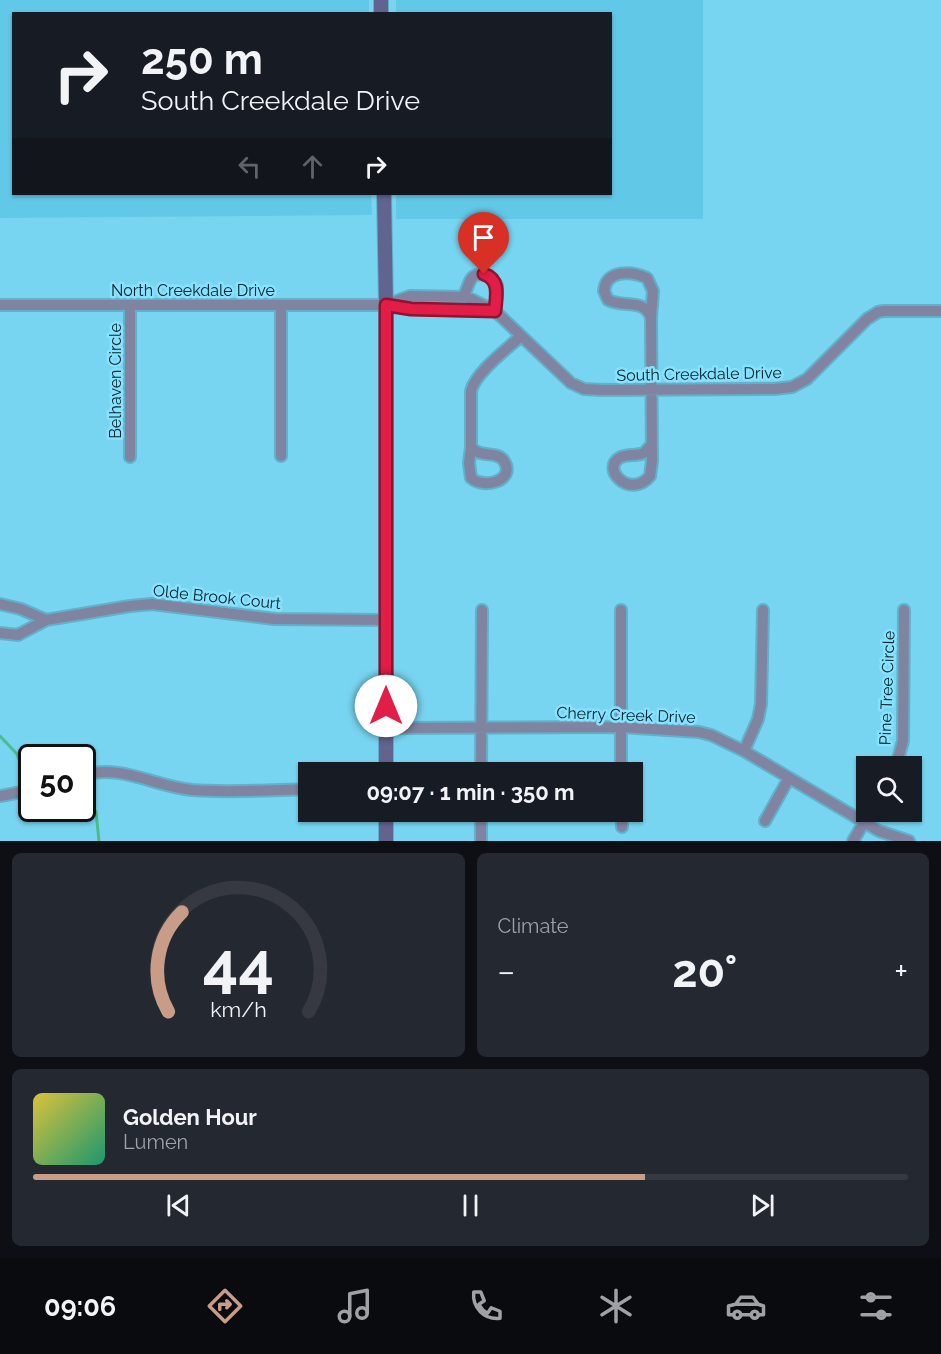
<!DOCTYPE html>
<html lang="en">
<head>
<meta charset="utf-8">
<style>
  body { margin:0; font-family:Raleway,sans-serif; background:#242831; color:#f1f3f6; height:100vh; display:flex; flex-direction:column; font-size:22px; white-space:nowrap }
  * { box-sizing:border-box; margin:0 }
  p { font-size:20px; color:#9ea1a6 }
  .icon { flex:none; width:33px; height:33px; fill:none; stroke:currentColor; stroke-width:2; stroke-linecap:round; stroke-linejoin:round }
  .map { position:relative; height:841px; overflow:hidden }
  .drawer { display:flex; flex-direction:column; gap:12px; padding:12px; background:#0d0f14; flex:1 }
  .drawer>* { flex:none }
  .banner { position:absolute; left:12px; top:12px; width:600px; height:183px; border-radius:0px; box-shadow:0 2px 4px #0004; background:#171b24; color:#f1f3f6; overflow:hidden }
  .buttons { position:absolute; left:856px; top:756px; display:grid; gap:12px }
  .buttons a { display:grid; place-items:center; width:66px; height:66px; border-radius:0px; background:#171b24; box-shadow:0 2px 4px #0004; font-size:30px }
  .speed { position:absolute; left:18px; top:744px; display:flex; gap:12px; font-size:30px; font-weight:700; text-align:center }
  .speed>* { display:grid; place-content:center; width:78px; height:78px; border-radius:50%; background:#171b24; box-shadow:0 2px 4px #0004; line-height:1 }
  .speed .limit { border:3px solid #111; border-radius:9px; background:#fff; color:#111 }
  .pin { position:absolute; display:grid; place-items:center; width:51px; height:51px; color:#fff; margin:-62px -26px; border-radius:50% 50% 50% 0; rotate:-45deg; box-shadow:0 0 6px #0007 }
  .pin .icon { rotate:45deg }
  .me { position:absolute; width:66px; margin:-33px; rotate:0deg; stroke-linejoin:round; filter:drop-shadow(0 0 4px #0008) }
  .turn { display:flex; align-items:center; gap:21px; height:126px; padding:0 30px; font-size:27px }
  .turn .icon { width:78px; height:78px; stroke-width:2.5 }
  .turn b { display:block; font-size:42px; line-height:51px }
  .lanes { display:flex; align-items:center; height:57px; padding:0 30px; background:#0003; justify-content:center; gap:30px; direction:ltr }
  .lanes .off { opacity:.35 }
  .big { font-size:45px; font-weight:700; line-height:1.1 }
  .drawer .tile { flex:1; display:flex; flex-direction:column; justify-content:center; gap:9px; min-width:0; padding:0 21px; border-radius:9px; background:#242831 }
  .drawer .dial { align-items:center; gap:0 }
  .dial svg { height:156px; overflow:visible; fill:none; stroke:#363941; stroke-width:7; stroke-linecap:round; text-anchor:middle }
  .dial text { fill:#f1f3f6; stroke:none }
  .song { display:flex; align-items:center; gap:18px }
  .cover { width:72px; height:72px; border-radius:9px; background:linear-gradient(135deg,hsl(50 70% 55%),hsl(160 70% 35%)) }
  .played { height:6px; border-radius:3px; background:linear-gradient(90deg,#c89c87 70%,#363941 70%) }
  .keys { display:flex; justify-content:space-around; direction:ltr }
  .heat { display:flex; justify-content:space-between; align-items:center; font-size:33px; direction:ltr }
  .drawer .tiles { flex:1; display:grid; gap:12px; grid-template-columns:1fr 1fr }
  .tile:last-child { grid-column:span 2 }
  .trip { position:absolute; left:298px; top:762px; width:345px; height:60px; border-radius:0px; background:#171b24; box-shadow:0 2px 4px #0004; font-weight:700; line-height:60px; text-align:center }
  .menu { display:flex; height:96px; justify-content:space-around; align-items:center; background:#090b0e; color:#9ea1a6 }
  .menu .icon { width:42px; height:42px }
  .menu .active { color:#c89c87 }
  .menu b { font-size:27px; color:#f1f3f6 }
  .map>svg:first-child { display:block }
  .built { fill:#62c8e7 }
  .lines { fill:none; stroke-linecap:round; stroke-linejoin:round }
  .stream { stroke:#4cbd88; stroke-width:3 }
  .minor-casing { stroke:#60b1c9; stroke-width:14 }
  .secondary-casing { stroke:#60b1c9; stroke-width:16 }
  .minor { stroke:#8184a1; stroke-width:10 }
  .secondary { stroke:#61648e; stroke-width:14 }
  .route-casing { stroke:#92132f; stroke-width:15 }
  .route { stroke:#e11d48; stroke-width:10 }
  .labels { text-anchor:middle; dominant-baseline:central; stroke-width:5; stroke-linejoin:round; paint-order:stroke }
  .street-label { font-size:16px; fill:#022029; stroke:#86e2ff }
</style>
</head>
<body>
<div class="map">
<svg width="941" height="841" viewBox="0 0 941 841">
  <rect width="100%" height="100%" fill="#78d5f1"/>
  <!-- built -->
  <path class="built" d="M0,0H369V14H14V194H371L372,215L0,218Z
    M396,0H703V219H396V194H610V14L396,13Z"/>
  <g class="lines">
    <!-- stream -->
    <path class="stream" d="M0,736L17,754L20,762L32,764
      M82,788L96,812L99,841"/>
    <defs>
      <path id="minor" d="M463,297C471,284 467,270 489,276L497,285L495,311
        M0,305H386L410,309L488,311
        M130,305V457
        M281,305V456
        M386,305L410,296L467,297L495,311L571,383L584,389L603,390L774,389L792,387L807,379L867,319L878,312L884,311H941
        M651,445L644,453C637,456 628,454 621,457C599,468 630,500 650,476L652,461L651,317L653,291L647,278C632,271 606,269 604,291L608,300C624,308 643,298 651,317
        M471,447C481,459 497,450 504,461C516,480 485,490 471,478L469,463L471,447V391C475,373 507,349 521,336
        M0,604L21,609L46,620
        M621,610V772
        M0,633L18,635L46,620L130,606L152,604L274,619L386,620
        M386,728L621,727L699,732L711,735L744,751L879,831L909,841
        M744,751L758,719L761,704L763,610
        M896,766L903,741L904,610
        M481,772L482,610
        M82,775C122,764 153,786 192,790C230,793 271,790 309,789
        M0,796L32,790
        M622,812V827
        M765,821L789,778
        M481,841V812
        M853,841L870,812"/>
      <path id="secondary" d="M381,14V0
        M384,194L386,305V772
        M386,812V841"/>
    </defs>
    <!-- minor casing -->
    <use href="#minor" class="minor-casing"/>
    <!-- secondary casing -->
    <use href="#secondary" class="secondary-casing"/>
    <!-- minor -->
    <use href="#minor" class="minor"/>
    <!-- secondary -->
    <use href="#secondary" class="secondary"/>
  </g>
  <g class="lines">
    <defs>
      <path id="route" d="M386,706V305L411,309L495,311C496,297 501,280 484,274"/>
    </defs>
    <!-- route casing -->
    <use href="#route" class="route-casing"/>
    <!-- route -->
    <use href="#route" class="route"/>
  </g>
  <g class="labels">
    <!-- street labels -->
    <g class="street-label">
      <text x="193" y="290">North Creekdale Drive</text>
      <text transform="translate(699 374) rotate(-1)">South Creekdale Drive</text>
      <text transform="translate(115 381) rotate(-90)">Belhaven Circle</text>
      <text transform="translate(217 597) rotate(6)">Olde Brook Court</text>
      <text transform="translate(887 688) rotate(-88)">Pine Tree Circle</text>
      <text transform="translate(626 715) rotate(2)">Cherry Creek Drive</text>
    </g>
  </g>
</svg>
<div class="buttons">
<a><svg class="icon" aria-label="search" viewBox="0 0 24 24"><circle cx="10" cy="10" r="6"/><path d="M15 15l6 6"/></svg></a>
</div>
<div class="speed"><div class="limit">50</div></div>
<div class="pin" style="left:484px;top:274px;background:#d93025"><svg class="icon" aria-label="arrive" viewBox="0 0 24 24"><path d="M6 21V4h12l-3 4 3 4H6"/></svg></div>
<svg class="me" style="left:386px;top:706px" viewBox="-20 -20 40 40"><circle r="19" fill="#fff"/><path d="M0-13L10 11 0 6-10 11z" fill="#e11d48"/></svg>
<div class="trip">09:07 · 1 min · 350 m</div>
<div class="banner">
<div class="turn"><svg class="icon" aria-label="right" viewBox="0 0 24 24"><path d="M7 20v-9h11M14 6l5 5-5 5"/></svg><div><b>250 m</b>South Creekdale Drive</div></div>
<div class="lanes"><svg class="icon off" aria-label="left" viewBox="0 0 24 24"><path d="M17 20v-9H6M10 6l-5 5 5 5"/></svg><svg class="icon off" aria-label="ahead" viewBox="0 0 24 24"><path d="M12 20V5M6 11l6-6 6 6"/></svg><svg class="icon" aria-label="right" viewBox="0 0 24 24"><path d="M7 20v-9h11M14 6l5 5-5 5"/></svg></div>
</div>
</div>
<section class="drawer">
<div class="tiles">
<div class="tile dial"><svg viewBox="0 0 100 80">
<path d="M14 69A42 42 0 1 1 86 69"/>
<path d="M14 69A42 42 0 0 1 21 18" stroke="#c89c87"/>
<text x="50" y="56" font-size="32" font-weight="700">44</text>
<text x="50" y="72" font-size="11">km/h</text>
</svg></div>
<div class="tile"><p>Climate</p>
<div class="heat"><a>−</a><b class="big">20°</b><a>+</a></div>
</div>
<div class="tile">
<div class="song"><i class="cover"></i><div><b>Golden Hour</b><p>Lumen</p></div></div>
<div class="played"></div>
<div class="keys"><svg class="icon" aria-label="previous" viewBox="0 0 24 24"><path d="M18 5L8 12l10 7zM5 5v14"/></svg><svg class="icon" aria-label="pause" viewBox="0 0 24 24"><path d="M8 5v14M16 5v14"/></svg><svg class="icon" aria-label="next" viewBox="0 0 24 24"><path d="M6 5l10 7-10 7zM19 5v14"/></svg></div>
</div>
</div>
</section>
<nav class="menu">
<b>09:06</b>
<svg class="icon active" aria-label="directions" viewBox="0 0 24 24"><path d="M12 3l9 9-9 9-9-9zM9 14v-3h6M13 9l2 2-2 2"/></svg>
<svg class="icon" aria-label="music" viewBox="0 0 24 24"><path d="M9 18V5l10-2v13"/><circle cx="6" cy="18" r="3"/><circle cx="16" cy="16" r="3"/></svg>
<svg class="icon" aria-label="phone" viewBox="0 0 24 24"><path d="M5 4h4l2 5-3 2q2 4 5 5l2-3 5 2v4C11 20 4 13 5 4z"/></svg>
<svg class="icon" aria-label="climate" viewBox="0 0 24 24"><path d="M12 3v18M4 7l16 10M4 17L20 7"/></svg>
<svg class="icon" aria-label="car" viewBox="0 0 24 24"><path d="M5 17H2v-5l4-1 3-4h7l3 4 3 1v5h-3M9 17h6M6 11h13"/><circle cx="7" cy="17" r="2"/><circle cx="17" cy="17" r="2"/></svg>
<svg class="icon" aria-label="filters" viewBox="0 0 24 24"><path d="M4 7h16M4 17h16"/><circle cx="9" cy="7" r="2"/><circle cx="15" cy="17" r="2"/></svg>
</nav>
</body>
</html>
